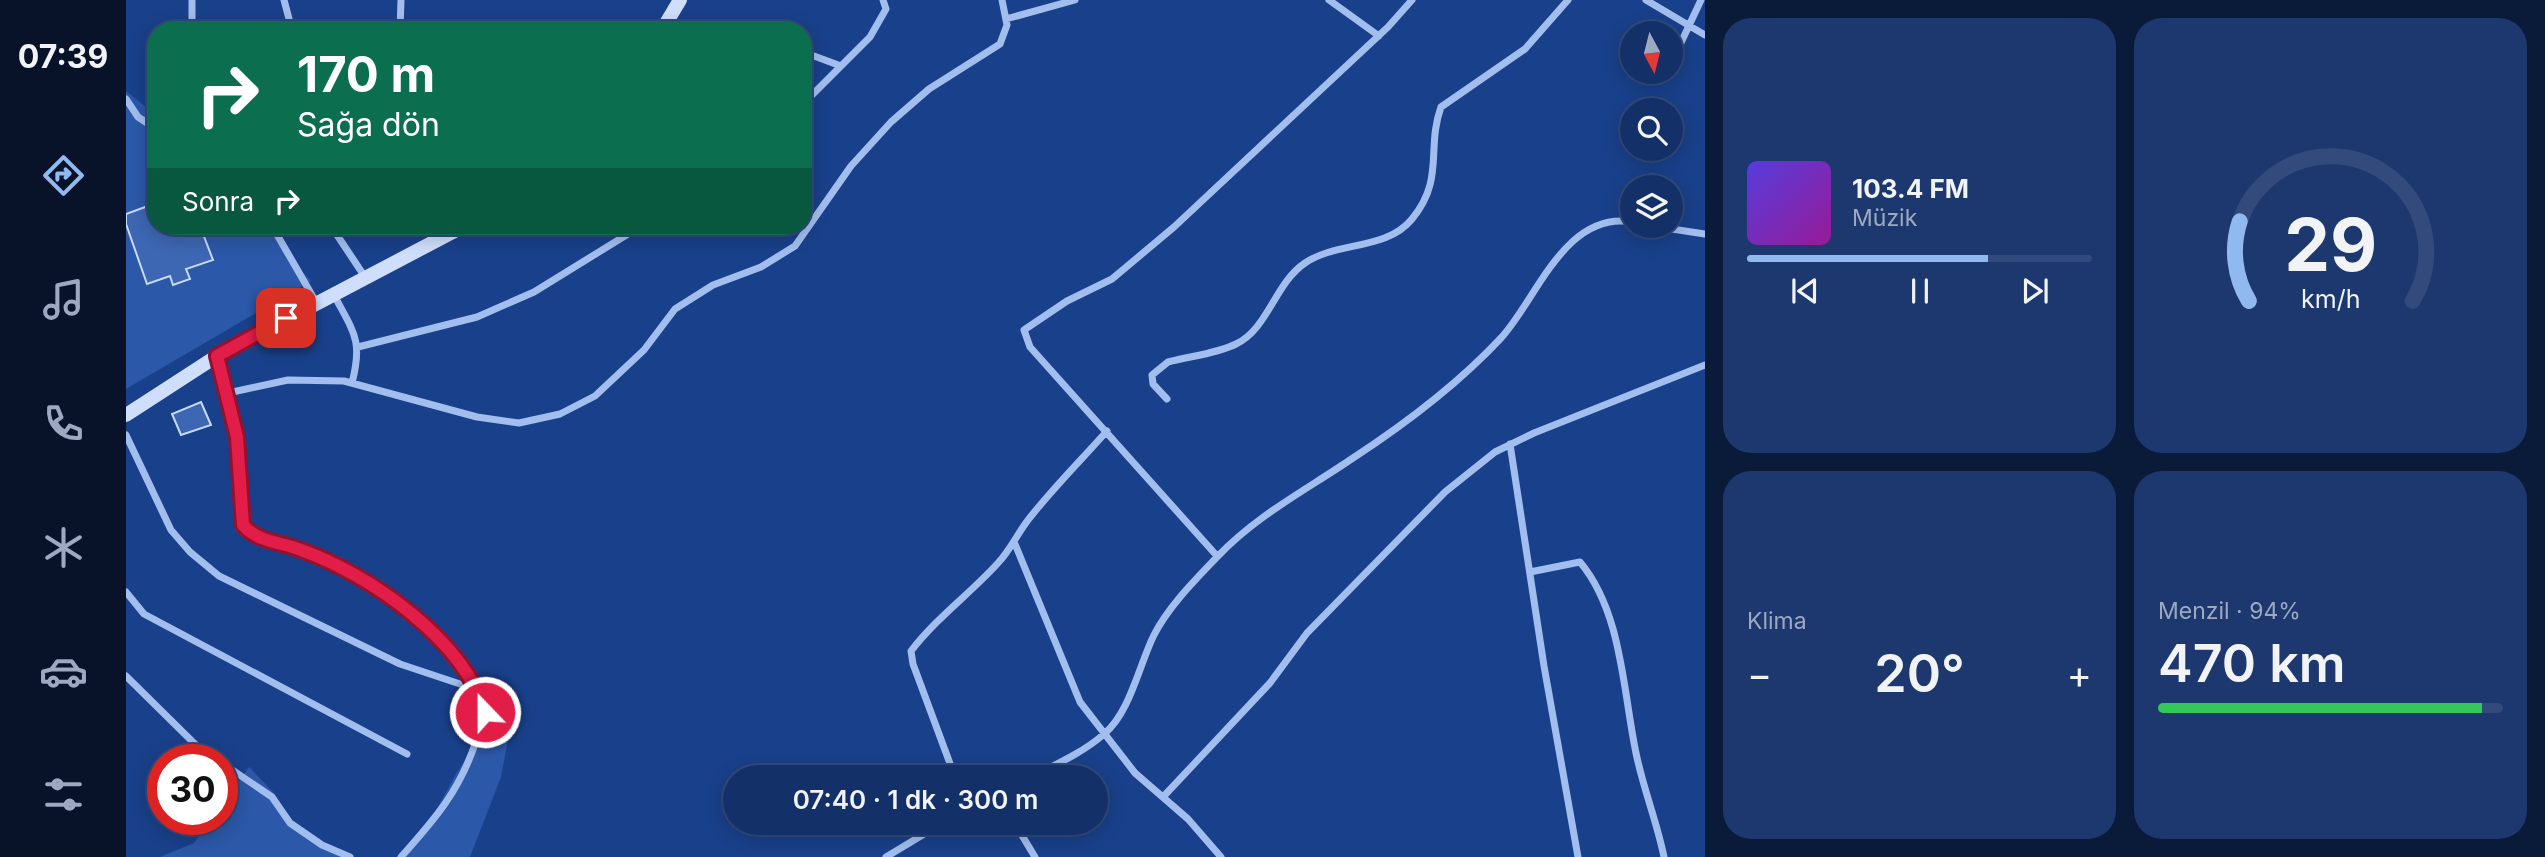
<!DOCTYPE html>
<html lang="tr">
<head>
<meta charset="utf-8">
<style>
  body { margin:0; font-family:Inter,sans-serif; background:#1c386e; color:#f1f3f6; height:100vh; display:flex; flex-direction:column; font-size:26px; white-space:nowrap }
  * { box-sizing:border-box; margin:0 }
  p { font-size:23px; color:#9da9c0 }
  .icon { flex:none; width:38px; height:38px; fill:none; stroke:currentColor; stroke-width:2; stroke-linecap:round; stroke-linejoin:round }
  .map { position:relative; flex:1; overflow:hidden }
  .panel { display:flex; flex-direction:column; gap:18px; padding:18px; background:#0a1a39; width:840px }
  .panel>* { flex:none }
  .top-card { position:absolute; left:21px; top:21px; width:665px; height:214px; border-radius:28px; box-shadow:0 4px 18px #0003,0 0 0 2px #324b7c; background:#0b6e4f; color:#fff; overflow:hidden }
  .needle { width:46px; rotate:173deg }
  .controls { position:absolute; left:1494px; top:21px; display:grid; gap:14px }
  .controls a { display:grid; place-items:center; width:63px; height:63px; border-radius:50%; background:#133068; box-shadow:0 4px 18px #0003,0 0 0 2px #324b7c; font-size:35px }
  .speed { position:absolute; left:21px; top:744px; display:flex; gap:14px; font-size:35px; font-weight:700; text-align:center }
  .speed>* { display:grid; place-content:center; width:91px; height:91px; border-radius:50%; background:#133068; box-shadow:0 4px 18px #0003,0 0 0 2px #324b7c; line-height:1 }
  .speed .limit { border:10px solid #d22; background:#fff; color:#111 }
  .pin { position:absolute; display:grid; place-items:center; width:60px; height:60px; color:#fff; margin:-30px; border-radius:14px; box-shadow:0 4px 10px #0006 }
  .me { position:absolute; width:77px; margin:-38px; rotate:338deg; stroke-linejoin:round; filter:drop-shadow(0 0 5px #0008) }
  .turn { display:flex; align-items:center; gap:24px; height:147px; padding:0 35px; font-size:32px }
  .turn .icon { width:91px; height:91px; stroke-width:2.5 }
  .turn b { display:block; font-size:49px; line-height:60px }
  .then { display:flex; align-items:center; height:66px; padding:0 35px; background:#0003; gap:14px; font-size:26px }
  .big { font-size:52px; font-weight:600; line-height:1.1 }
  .panel .widget { flex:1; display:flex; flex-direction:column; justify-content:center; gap:10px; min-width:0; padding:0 24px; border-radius:28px; background:#1c386e }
  .panel .dial { align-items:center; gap:0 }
  .dial svg { height:182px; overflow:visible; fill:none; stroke:#324b7c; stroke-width:7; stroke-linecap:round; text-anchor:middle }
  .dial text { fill:#f1f3f6; stroke:none }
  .song { display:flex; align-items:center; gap:21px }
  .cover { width:84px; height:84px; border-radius:10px; background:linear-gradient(135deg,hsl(250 70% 55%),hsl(300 70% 35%)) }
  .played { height:7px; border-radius:4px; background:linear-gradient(90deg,#90b9f0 70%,#324b7c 70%) }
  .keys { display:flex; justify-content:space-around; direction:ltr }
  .heat { display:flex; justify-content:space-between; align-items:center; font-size:38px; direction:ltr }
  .charge { height:10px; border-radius:5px; background:linear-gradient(90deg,#34c759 94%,#324b7c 0) }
  .panel .tiles { flex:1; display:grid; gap:18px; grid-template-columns:repeat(2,1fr) }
  .trip { position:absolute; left:597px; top:765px; width:385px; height:70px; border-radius:35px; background:#133068; box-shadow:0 4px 18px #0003,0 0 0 2px #324b7c; font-weight:600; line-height:70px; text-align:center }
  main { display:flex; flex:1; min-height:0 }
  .dock { display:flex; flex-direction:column; width:126px; justify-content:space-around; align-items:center; background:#08132a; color:#9da9c0 }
  .dock .icon { width:49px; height:49px }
  .dock .selected { color:#90b9f0 }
  .dock b { font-size:32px; color:#f1f3f6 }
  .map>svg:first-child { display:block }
  .green { fill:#2b58a8 }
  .building { fill:#3d67b2; stroke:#c8dafa; stroke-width:2 }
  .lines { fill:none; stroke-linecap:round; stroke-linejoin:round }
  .street { stroke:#a2beee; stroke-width:7 }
  .secondary { stroke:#cfdefa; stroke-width:14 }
  .route-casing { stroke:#92132f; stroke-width:18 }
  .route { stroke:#e11d48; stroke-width:12 }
</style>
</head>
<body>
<main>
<nav class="dock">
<b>07:39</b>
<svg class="icon selected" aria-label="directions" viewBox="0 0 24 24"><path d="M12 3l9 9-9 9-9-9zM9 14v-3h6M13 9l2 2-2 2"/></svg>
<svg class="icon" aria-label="music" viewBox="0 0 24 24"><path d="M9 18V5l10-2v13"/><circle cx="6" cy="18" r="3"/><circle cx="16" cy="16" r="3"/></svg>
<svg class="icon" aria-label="phone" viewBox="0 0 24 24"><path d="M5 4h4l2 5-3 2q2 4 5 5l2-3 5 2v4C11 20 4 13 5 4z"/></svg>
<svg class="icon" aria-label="climate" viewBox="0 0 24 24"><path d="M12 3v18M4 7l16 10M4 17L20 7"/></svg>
<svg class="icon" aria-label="car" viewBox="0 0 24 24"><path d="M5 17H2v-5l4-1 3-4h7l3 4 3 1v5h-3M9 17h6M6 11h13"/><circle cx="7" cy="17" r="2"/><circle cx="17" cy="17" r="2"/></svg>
<svg class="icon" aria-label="filters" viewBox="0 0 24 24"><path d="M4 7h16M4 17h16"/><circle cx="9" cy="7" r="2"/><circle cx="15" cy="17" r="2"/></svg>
</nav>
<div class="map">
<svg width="1579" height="857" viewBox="0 0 1579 857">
  <rect width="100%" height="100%" fill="#19408a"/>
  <!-- green -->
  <path class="green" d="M0,91L30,115V226H150L172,267L185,281L0,389Z
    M370,713L383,735L375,777L344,857H279L292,843L330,774Z
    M123,767L149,794L169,828L216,857H34L68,843L86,819H96V806Z"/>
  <!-- building -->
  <path class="building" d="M30,203V226H74L87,260L60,269L64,279L47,285L44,276L21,284L0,224V214Z
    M75,402L85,425L55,435L46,414Z"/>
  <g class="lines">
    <!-- street -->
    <path class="street" d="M66,0V30
      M158,0L166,30
      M1203,0L1253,36
      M1520,0L1579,35
      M880,19L949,0
      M274,30L275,0
      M677,56H688L715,66
      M1545,64L1575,0
      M1540,76L1542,72
      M0,99L12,117L30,129
      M677,104L744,37L760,9L757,0
      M146,226L190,302
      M205,226L239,277
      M1526,226L1579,234
      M208,295C228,333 237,340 226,383
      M232,347L351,317L408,292L515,226
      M91,357L111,437L117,525C130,541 181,552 203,562C245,581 360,661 359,712C359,720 353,730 351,738C335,789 310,818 275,857
      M102,393L162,380L218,381L351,417L393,423L434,414L469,396L518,350L549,309L587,285L635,267L669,246L725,166L765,122L803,89L874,44L881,25L876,0
      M1041,399L1027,384L1026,375L1042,362C1064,356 1090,354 1110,344C1142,329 1149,283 1179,263C1211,241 1260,251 1286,219C1319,179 1300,148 1315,107L1399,49L1442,0
      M0,435L45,530L64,552L93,576L274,664L352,690
      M1384,444L1418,666L1452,857
      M889,544L954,702L1009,773L1062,819L1095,857
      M1091,556L904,347L898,330L941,301L986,279L1048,227L1262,27L1286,0
      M1404,572L1454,562C1496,612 1497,691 1510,753C1517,788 1531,822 1538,857
      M0,592L18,614L281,754
      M0,676L77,752L90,760
      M96,763L146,797L164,823L196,845L224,857
      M829,777L787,664L785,651C810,618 844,594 872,563C886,548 893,530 906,515C929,486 956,459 981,431
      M905,777C929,765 958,752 978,734C1004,713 1013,665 1028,635C1042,607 1069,580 1091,557C1131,515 1180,490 1227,458C1279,424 1333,383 1375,338C1411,299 1439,210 1507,222
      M1037,797L1144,683L1181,633L1319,492L1369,452L1408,433L1579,365
      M888,822L909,857
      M760,857L818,822"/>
    <!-- secondary -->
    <path class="secondary" d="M536,30L554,0
      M0,415L91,356L338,226"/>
  </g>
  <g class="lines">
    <defs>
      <path id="route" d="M160,318L91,356L111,437L117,525C131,542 155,542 175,550C243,574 338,640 359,712"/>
    </defs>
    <!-- route casing -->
    <use href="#route" class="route-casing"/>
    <!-- route -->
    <use href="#route" class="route"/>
  </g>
</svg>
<div class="controls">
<a><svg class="needle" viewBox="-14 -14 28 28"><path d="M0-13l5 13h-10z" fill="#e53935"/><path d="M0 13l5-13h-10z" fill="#9da9c0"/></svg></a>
<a><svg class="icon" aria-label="search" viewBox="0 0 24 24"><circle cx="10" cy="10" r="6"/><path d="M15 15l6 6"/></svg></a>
<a><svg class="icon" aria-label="layers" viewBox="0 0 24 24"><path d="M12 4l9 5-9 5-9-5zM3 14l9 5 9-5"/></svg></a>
</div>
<div class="speed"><div class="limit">30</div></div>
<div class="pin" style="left:160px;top:318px;background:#d93025"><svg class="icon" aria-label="arrive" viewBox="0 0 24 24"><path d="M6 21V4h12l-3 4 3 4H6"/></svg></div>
<svg class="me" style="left:359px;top:712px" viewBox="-20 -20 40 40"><circle r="17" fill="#e11d48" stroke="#fff" stroke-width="3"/><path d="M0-11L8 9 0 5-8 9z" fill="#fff"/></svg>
<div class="trip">07:40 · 1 dk · 300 m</div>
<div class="top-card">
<div class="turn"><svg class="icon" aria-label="right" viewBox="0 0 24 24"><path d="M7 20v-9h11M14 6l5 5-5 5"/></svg><div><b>170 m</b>Sağa dön</div></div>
<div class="then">Sonra<svg class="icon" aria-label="right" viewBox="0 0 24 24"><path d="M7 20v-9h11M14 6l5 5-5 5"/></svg></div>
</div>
</div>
<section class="panel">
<div class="tiles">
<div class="widget">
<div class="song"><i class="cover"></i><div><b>103.4 FM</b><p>Müzik</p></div></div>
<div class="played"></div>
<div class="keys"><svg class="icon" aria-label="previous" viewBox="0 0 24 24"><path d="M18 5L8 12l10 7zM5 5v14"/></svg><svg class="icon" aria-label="pause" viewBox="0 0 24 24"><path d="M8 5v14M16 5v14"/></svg><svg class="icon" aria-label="next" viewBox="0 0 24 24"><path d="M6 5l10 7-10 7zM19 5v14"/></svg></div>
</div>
<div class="widget dial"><svg viewBox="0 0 100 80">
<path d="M14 69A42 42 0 1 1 86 69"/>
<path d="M14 69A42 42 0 0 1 10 34" stroke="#90b9f0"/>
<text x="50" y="56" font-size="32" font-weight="700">29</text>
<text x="50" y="72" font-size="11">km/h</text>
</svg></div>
<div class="widget"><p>Klima</p>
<div class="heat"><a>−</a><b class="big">20°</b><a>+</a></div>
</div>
<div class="widget"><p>Menzil · 94%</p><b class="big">470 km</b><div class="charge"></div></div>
</div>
</section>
</main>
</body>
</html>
